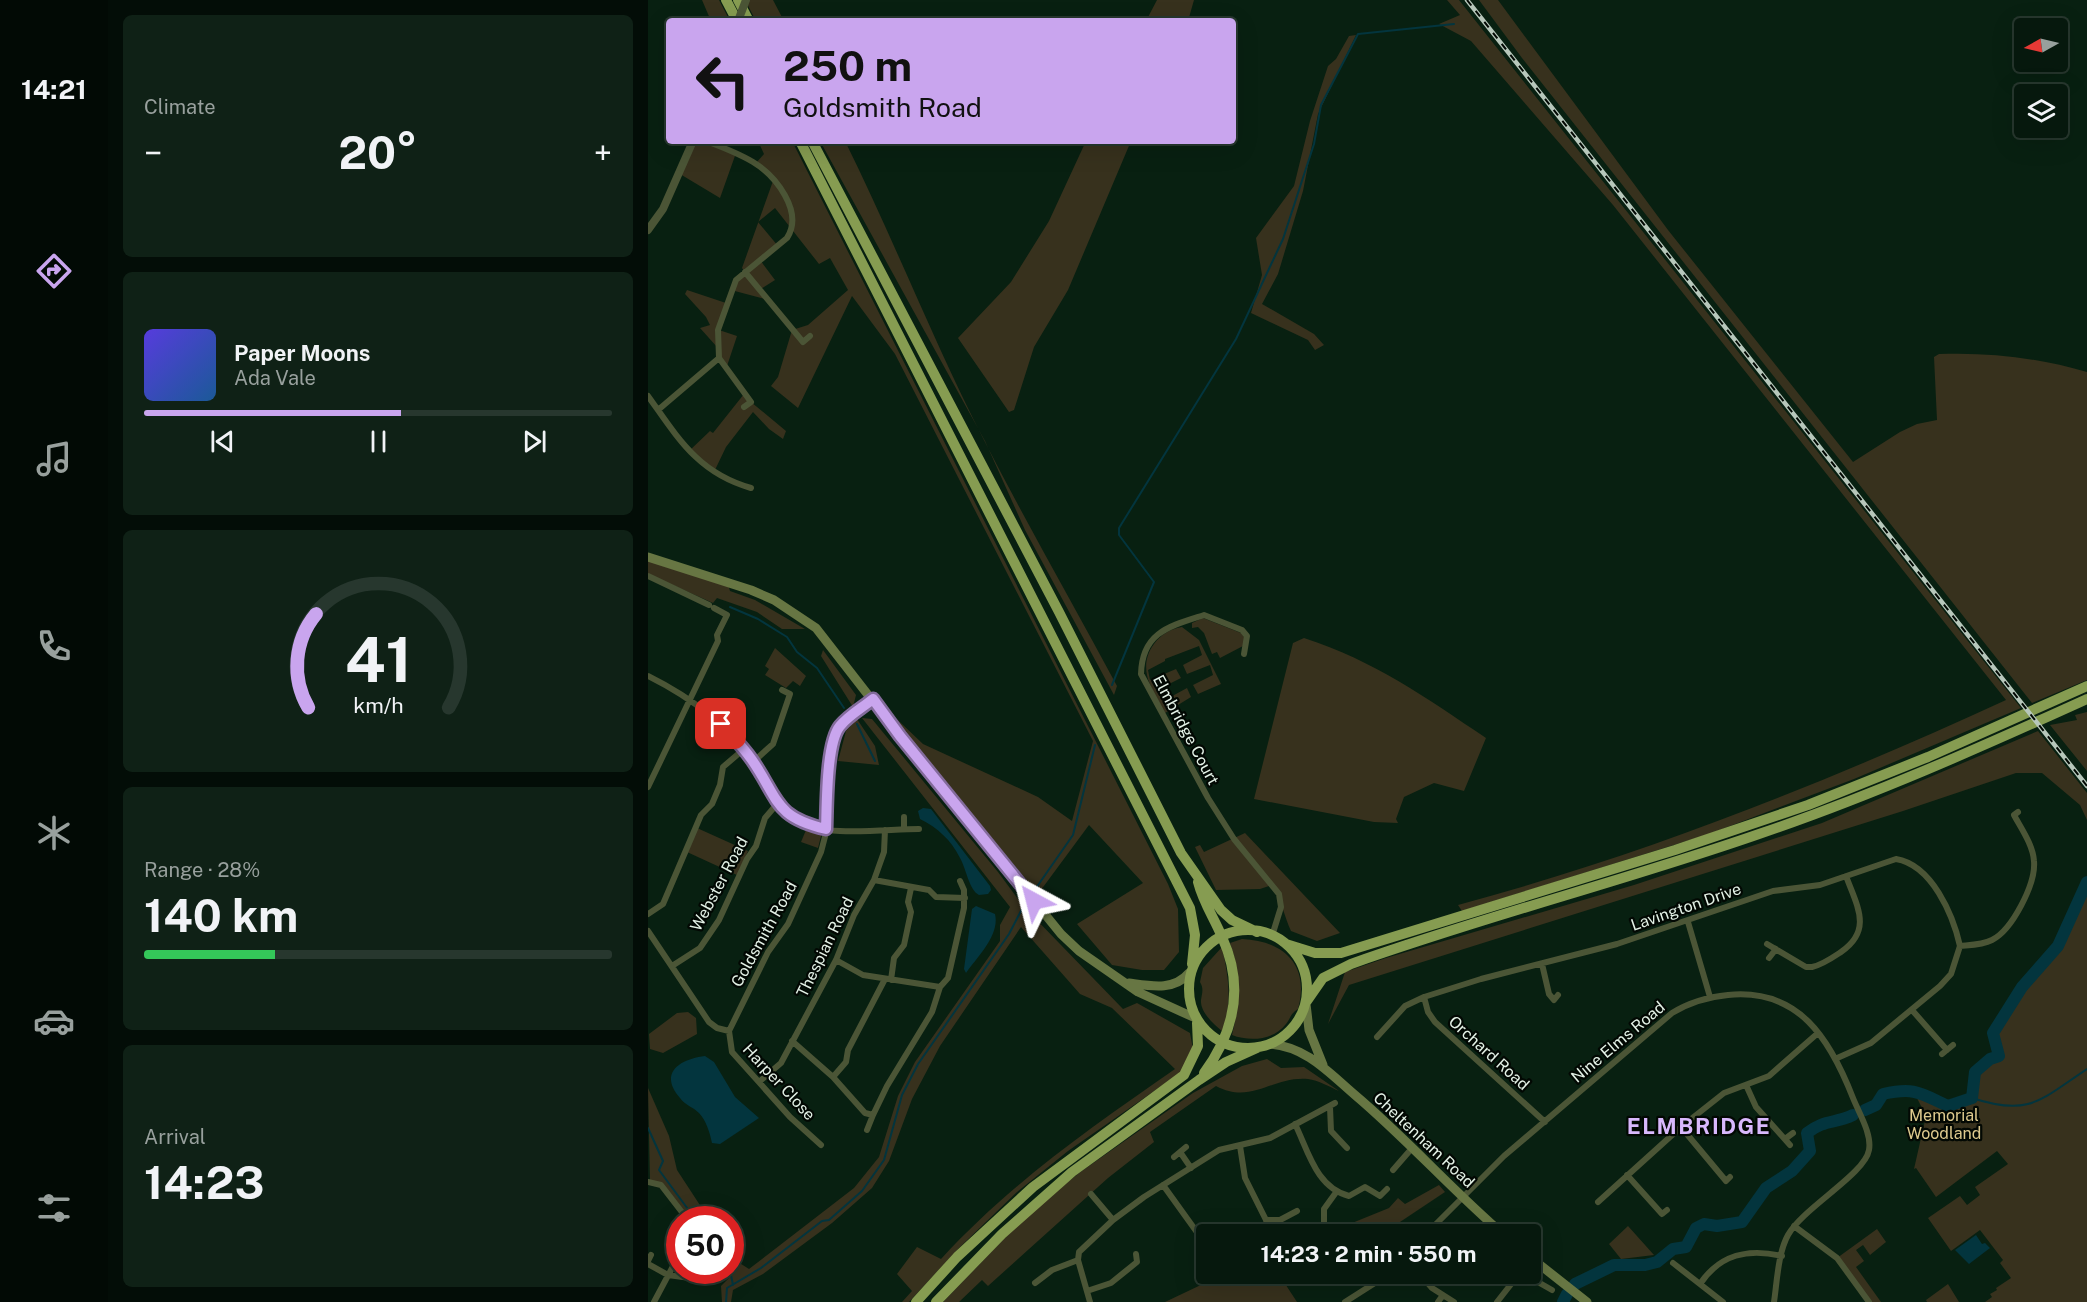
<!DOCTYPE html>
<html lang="en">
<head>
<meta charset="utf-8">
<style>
  body { margin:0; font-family:"Public Sans",sans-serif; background:#0f2116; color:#f1f3f6; height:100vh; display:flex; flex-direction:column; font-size:22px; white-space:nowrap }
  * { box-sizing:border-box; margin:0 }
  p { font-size:20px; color:#98a09d }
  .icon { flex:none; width:33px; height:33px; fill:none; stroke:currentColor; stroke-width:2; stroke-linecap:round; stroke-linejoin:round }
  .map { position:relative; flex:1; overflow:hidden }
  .side { display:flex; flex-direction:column; gap:15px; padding:15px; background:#030d07; width:540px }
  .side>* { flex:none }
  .banner { position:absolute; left:18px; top:18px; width:570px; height:126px; border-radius:6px; box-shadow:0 6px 24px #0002,0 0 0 2px #27372e; background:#c9a5ee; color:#111; overflow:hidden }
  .needle { width:39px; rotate:262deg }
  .buttons { position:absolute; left:1366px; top:18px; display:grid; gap:12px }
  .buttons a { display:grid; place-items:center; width:54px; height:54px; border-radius:6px; background:#06180d; box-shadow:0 6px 24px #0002,0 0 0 2px #27372e; font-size:30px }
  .speed { position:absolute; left:18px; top:1206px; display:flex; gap:12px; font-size:30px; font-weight:700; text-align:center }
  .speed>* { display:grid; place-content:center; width:78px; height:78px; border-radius:50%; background:#06180d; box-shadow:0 6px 24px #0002,0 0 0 2px #27372e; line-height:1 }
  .speed .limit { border:9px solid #d22; background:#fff; color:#111 }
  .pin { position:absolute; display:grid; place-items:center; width:51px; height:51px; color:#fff; margin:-26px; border-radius:12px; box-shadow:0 3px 9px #0006 }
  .me { position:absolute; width:66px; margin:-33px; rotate:322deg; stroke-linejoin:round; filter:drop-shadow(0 0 4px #0008) }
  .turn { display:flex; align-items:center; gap:21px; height:126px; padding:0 18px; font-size:27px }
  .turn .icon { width:78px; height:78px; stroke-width:2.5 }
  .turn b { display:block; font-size:42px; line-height:51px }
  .big { font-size:45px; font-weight:700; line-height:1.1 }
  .side .card { flex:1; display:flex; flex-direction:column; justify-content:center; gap:9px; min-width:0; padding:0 21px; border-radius:9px; background:#0f2116 }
  .side .dial { align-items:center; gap:0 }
  .dial svg { height:156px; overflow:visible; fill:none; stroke:#27372e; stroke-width:7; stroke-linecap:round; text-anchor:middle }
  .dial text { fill:#f1f3f6; stroke:none }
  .song { display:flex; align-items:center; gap:18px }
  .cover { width:72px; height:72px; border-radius:9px; background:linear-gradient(135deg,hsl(250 70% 55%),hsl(210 70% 35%)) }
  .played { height:6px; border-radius:3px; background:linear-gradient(90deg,#c9a5ee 55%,#27372e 55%) }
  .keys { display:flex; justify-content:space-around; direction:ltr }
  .heat { display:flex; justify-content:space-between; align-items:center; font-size:33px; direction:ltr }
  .charge { height:9px; border-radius:4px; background:linear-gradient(90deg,#34c759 28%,#27372e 0) }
  .trip { position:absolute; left:548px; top:1224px; width:345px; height:60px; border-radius:6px; background:#06180d; box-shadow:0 6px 24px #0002,0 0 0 2px #27372e; font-weight:700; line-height:60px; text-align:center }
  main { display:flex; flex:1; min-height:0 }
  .tab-bar { display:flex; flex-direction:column; width:108px; justify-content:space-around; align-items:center; background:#020a05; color:#98a09d }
  .tab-bar .icon { width:42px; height:42px }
  .tab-bar .selected { color:#c9a5ee }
  .tab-bar b { font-size:27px; color:#f1f3f6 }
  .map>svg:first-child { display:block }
  .green { fill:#37311d }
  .water { fill:#03353e }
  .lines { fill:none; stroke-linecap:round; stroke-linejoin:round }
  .stream { stroke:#03353e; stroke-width:2 }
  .river { stroke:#03353e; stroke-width:12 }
  .minor { stroke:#4b5536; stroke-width:6 }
  .tertiary { stroke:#4b5536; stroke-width:8 }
  .secondary { stroke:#677643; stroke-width:9 }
  .trunk { stroke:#869c51; stroke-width:10 }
  .rail-casing { stroke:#b7c7bb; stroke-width:4.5 }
  .rail { stroke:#020803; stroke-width:2; stroke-dasharray:7; stroke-linecap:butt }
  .tertiary-bridge { stroke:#4b5536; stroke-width:8 }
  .route-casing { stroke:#836b9b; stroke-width:15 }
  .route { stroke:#c9a5ee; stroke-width:10 }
  .labels { text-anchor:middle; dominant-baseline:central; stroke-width:4.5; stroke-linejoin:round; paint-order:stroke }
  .street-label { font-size:16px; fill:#e3f1e6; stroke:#020803 }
  .park-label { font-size:16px; fill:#deca8e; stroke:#020803 }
  .district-label { font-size:22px; font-weight:bold; letter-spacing:1.5px; fill:#d8b8fc; stroke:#020803 }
</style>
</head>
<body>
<main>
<nav class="tab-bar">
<b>14:21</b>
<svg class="icon selected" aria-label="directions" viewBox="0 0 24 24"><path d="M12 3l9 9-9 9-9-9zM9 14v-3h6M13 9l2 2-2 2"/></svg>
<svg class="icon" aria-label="music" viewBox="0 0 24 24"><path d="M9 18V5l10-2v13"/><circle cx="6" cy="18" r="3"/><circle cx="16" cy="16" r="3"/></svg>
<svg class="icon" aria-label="phone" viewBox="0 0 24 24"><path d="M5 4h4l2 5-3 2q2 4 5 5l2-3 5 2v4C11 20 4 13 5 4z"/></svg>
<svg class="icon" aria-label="climate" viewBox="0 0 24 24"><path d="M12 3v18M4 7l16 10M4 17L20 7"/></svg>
<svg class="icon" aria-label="car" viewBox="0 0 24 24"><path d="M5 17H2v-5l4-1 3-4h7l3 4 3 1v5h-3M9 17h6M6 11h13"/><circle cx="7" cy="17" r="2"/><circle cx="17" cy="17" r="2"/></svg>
<svg class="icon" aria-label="filters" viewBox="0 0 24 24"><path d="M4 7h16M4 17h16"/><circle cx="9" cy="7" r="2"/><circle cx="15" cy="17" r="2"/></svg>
</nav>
<section class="side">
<div class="card"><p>Climate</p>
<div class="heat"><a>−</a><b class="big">20°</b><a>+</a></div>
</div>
<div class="card">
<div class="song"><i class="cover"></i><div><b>Paper Moons</b><p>Ada Vale</p></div></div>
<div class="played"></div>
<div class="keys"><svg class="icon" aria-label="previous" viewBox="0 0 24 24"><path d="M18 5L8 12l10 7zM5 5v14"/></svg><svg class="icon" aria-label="pause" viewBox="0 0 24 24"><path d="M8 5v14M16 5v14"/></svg><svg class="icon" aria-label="next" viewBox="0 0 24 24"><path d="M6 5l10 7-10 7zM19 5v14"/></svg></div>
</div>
<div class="card dial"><svg viewBox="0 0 100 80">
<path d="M14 69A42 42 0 1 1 86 69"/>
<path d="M14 69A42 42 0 0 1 18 21" stroke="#c9a5ee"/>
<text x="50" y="56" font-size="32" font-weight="700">41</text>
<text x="50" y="72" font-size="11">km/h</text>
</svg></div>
<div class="card"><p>Range · 28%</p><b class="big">140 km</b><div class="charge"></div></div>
<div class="card"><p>Arrival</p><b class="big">14:23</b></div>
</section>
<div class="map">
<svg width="1439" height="1302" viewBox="0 0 1439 1302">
  <rect width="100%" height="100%" fill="#082011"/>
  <!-- green -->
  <path class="green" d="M54,0H71L82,21H63Z
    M97,0H125L136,21H108Z
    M509,0H546L540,21H498Z
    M799,0H811L1373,708L1206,779L1061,834L814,911L810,905C1000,854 1179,782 1358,700L965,205L823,41L791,24L812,15Z
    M831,0H850L1020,230L1205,462L1252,432L1269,424L1289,420L1286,357L1291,354C1342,352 1390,358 1439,372V680L1384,703L874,58Z
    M708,35L670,114L655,191L630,274L614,304L666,334L676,345L667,350L660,340L603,313L614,275L608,238L646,186L662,121L680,66L688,59L701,36Z
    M45,141H59L88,153L72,198L32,174Z
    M110,141H144L520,884L530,909L531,952L516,970H494L464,965L429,924L495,883L441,825L390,894L234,705L275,744L390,797L424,821L445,741L247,354L204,296L150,408L123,386L130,377L144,330L160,325L200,290L182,258L171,264L127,208L110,222L130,246L112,260L127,280L111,290L117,299L83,290L97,272L94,268L125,181L108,163L116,154Z
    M172,141H197C246,240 286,343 337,442C379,524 425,604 469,686L466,695L377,530L337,441Z
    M438,141H483L420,290L386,347L366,410L361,412L310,338L363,282L401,221Z
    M39,290L78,303L71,330L89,336L78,369L69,347L52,328L62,325L58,317L37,294Z
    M96,394L103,402L138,431L135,439L121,429L105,412L78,447L66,472L40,452L62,431L65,433Z
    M0,557L79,581L82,591L107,600L157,629H134L109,612L69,598L65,603L0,574Z
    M555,618L593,633L597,638L595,646L572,658L569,652L564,654L556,633L550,627L544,628V623Z
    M534,627L551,640L573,684L550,694L545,685L565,675L562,665L539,674L535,665L554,655L551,646L517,659V661L500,670L502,680L528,669L533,678L511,689L513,699L517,700L539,688L543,697L517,713C511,701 501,687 499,675C494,652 512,630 534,627Z
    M656,638C727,661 777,697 838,738L816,791L786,783L756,797L748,819L750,823L726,822L606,799L645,643Z
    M127,648L158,676L152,686L145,681L138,688L117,675L121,669L117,666Z
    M175,650L208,695L205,707L173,656Z
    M1439,712V771L1402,725L1429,720L1427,715Z
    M214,718L224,719L350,872L379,911L375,922L381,912L475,1009L489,1003L542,1033L545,1049L532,1073L420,1151L369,1192L311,1248L261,1302H254L264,1291L249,1274L269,1247L293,1259C363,1183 442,1128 527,1069L464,1008L432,994L373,927L292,1046L264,1099L241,1161L224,1188L184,1223L115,1274L85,1290L83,1302H74L73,1286L81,1278L76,1271L82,1270L83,1252L90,1262L101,1269L206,1188L231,1157L250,1096L267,1062L352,941V925L362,907Z
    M209,719L227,746L231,765L190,761L198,731Z
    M1390,731L1439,793V820L1432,805L1394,773H1368L1255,811L701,985L680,1024L697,972L738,958L986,885L1174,823Z
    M49,828L100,851L89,875L39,852Z
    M158,830L174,832L170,848L153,842Z
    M597,833L692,933L669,941L643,931C636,916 633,898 624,885L612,889L568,890L547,847L552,845L556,852Z
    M1439,882V1302H1337L1344,1297L1342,1294L1349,1290L1348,1288L1363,1278L1352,1263L1355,1260L1332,1230L1303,1251L1280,1218L1312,1196L1319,1205L1332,1195L1327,1187L1360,1164L1349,1151L1288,1197L1268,1168L1266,1169L1278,1116L1265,1090L1300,1106L1324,1098L1327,1072L1351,1056L1345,1033L1374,987L1410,946Z
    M594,939C637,941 662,966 650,1009C642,1014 643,1018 638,1024C626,1040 602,1042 584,1035C592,1002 593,975 582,943Z
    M574,947C581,980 584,998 575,1032C567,1025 552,1013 553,1000C554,993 556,989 552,982L555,968Z
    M40,1012L48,1018L49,1034L15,1053L2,1049L1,1034L29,1013Z
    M619,1059L633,1068L656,1067L691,1091C682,1087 670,1080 660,1079C624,1076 604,1105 568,1086L502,1132L506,1142L460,1178L340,1286L334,1280L311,1302H295L380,1214L431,1173L545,1093L594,1066Z
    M0,1088L21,1136L29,1170L61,1219H42L13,1185L2,1181Z
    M791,1185L797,1192L734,1234H677L741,1208L750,1198L757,1204Z
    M980,1226L1006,1255L973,1259L961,1244Z
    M1229,1229L1238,1242L1222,1255L1215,1245L1208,1250L1216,1261L1208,1267L1233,1302H1221L1189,1258Z
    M576,1274H637L632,1276L649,1302H517Z
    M1300,1284L1311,1302H1279L1278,1300Z"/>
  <!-- water -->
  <path class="water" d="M275,808L283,809L342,886L343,890L340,894L331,895C321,890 318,868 312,858C303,840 290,828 272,819L270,811Z
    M328,906L347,914C352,935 330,956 318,973L316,969L324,909Z
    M57,1056L66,1062L87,1097L111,1118L72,1144L64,1143C62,1133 58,1120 51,1113C45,1107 37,1105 32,1098C10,1073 32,1059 57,1056Z
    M1328,1235L1334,1244L1337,1243L1342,1248L1321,1264L1307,1250Z"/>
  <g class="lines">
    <!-- stream -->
    <path class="stream" d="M82,607L110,619L139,637L149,652L169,668L196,708
      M464,685L506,582L471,535V528L588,339L635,239L666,144L673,105L710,34L806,24
      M209,724L227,761
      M388,888L425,835L447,745
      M1324,1098C1382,1117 1392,1100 1439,1069
      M0,1128L15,1161L11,1170L48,1220
      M82,1270L85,1285
      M78,1302L79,1288L113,1268L174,1221L181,1220L214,1191L236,1160L254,1095L270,1064L361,934L374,909"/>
    <!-- river -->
    <path class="river" d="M1217,1110L1228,1105L1235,1094C1267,1087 1272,1093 1300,1106L1324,1098L1327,1072L1342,1059L1351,1056L1345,1033L1374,987L1410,946L1439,882
      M927,1284L966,1265H997L1009,1262L1025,1249L1038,1247L1048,1228L1056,1224L1069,1226L1094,1222L1118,1188L1144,1171L1162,1151L1159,1133C1177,1119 1186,1124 1205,1115
      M915,1302L919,1294"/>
    <!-- minor -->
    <path class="minor" d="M58,141C74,147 90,153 105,162C128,176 156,212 139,238L88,280L70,330L71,358L103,402L96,407
      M97,272L155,342L162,336
      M0,396C30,438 50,473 103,488
      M10,410L71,358
      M0,576L61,605
      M596,654L599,636L594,630L556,615C522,626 494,632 493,674L560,798L586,839L631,894L633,907L624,936
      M0,676C40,696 77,722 103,759C118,780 124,807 148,821C178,838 237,829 271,829
      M105,762L125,744L142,694L134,690
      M0,787L70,641L69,635L79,615L66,608
      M256,817V829
      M226,880L281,890L288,897L317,898
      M0,914L15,904L53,815L64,804L72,785L75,767L96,749
      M1040,922L1062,997
      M0,931L61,1022L69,1028L81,1031L120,952L140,924L173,852L179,829V791L186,737L200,718L225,699
      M1119,944L1158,967H1164C1174,965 1184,958 1193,952C1225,930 1209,906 1198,876
      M1121,958L1128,949
      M188,960L215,975L292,987
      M894,964L901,994L906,1000L910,995
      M24,966L52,948L71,920L99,859L108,846L117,818L129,804
      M243,980L246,958L256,945L263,912L260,902L263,888
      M776,997L780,1012L787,1022L897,1122
      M1264,1010L1299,1050
      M81,1031L84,1052L142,1117L173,1145
      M729,1037L757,1006L776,997L833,979L969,944L1125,891L1172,885L1248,859C1284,865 1305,915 1312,946
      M144,1041L185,1077L217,1113L225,1115L239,1086L284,1012L292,987L300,978L316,908V890L312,881
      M1294,1054L1305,1045
      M1187,1059L1223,1043L1292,986L1303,974L1312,946C1322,945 1334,945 1344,940C1364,930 1388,884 1386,861C1385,845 1373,828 1366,815L1370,812
      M185,1077L198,1062L200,1050L237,979
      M111,1082L133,1063L188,960L206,915L226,880L236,852L237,830
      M1098,1085L1108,1107L1142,1145
      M682,1107L683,1131L699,1148
      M647,1124C660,1150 668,1188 701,1196L717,1187L732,1196L739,1189
      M1033,1127L1078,1181L1082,1177
      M219,1130L225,1115
      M1137,1139L1145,1133
      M592,1146L597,1178L618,1220L621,1233
      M532,1152L543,1168
      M526,1157L538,1147
      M745,1170L765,1147
      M979,1175L1014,1214L1019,1210
      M0,1182L13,1185L40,1220
      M515,1185L556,1242L552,1248
      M443,1194L465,1220
      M950,1202L1033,1127L1076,1093L1121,1076L1170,1033
      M618,1220H632L649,1211
      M676,1225V1209L689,1191
      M1146,1226L1189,1258L1221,1302
      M778,1234L856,1156L1024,1013C1042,1002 1059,997 1080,995C1151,988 1182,1039 1205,1098C1211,1113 1224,1134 1221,1150C1217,1174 1155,1208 1140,1235C1130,1253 1129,1282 1126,1302
      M0,1261L3,1255
      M1025,1263L1075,1302
      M0,1264L20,1275L42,1278
      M772,1274L784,1288L806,1302
      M876,1274L904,1290
      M387,1283L404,1270L430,1260
      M1052,1284C1072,1254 1100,1248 1134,1256
      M439,1291L463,1283L489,1262L488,1254
      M6,1302L32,1253
      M442,1302L430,1260L431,1252L465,1220L496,1197L571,1150L622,1138L687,1103
      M697,1302L741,1274
      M790,1302L795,1295
      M849,1302L871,1274"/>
    <!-- tertiary -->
    <path class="tertiary" d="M0,230L15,209L45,141"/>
    <!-- secondary -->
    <path class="secondary" d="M0,557L103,590L126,600L168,628L252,736L413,934L431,951L490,992L545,1017
      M481,983C503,986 526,991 541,973
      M658,1004L661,1030L675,1065
      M622,1044C659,1047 681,1073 707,1095C759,1139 804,1190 855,1234
      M882,1257L939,1302"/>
    <!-- trunk -->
    <path class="trunk" d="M78,0L89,21
      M90,0L101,21
      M152,141L542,908L547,935L544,964
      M164,141L411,612L533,853L573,910L584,920L609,932
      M550,882C555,902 566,918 574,937C596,985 587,1031 556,1073
      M541 989a59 59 0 1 1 118 0a59 59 0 1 1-118 0Z
      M638,944L667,953H693L1027,850L1160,805L1280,757L1439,686
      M659,1001L675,978L703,964C837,916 976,881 1111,834C1223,796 1331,748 1439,699
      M268,1302L309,1257L385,1187L536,1075L550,1046L549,1023
      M288,1302L354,1234L424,1172L551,1080L578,1062L609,1048"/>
    <defs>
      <path id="rail" d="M819,0L1439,786"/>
    </defs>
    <!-- rail casing -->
    <use href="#rail" class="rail-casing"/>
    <!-- rail -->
    <use href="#rail" class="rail"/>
    <!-- tertiary-bridge -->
    <path class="tertiary-bridge" d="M90,21L98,0"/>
  </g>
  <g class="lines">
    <defs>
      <path id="route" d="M73,724C84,736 95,747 104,760C131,799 126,817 178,829C179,806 178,743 192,726C201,715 214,708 225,699L252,736L386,901"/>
    </defs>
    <!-- route casing -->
    <use href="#route" class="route-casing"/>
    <!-- route -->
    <use href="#route" class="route"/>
  </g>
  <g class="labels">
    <!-- street labels -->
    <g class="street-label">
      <text transform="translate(538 730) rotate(62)">Elmbridge Court</text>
      <text transform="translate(71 884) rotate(-62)">Webster Road</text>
      <text transform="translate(1038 907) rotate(-19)">Lavington Drive</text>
      <text transform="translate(116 934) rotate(-61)">Goldsmith Road</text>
      <text transform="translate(177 947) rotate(-64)">Thespian Road</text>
      <text transform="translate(970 1042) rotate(-40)">Nine Elms Road</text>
      <text transform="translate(841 1053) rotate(42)">Orchard Road</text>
      <text transform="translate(131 1082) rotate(47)">Harper Close</text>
      <text transform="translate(776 1140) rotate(43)">Cheltenham Road</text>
    </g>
    <!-- park labels -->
    <g class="park-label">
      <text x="1296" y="1115">Memorial<tspan x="1296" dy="18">Woodland</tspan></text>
    </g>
    <!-- district labels -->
    <g class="district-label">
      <text x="1051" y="1126">ELMBRIDGE</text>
    </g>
  </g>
</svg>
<div class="buttons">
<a><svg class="needle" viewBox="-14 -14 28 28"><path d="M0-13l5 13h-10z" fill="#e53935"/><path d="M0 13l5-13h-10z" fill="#98a09d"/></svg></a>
<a><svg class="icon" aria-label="layers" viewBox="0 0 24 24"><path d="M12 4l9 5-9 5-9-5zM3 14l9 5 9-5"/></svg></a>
</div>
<div class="speed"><div class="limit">50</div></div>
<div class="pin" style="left:73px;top:724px;background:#d93025"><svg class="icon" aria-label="arrive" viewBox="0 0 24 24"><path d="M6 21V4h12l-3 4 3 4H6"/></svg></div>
<svg class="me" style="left:386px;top:901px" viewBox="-20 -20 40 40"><path d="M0-17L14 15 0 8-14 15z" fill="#c9a5ee" stroke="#fff" stroke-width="4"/></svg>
<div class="trip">14:23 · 2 min · 550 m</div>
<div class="banner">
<div class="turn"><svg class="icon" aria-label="left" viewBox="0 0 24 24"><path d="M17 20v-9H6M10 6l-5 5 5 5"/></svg><div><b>250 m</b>Goldsmith Road</div></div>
</div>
</div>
</main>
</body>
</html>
